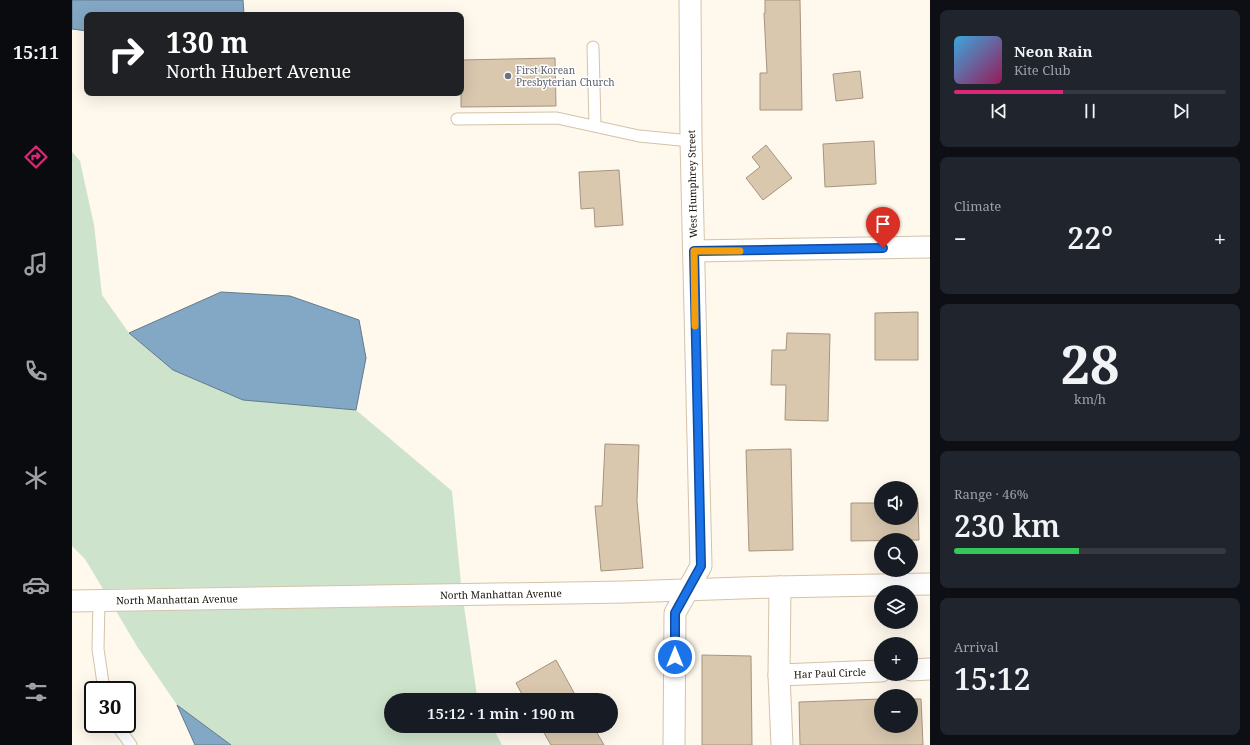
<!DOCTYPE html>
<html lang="en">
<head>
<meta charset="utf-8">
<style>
  body { margin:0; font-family:"Noto Serif",serif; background:#20242c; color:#f1f3f6; height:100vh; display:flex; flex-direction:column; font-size:15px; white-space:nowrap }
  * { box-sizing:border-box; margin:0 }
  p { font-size:13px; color:#9ea1a6 }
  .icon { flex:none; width:22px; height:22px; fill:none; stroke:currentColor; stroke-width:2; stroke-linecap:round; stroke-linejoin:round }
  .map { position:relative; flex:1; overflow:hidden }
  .details { display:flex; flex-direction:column; gap:10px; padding:10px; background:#0d0f14; width:320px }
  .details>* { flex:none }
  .top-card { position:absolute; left:12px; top:12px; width:380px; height:84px; border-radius:8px; box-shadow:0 4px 16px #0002; background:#202124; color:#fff; overflow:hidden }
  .controls { position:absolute; left:802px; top:481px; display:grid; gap:8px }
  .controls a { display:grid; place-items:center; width:44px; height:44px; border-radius:50%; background:#171b24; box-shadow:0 4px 16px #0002; font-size:20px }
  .speed { position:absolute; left:12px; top:681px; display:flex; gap:8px; font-size:20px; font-weight:700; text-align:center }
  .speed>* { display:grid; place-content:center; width:52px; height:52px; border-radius:50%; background:#171b24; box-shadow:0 4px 16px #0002; line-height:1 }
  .speed .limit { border:2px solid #111; border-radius:6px; background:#fff; color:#111 }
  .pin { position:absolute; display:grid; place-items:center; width:34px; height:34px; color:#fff; margin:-41px -17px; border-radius:50% 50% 50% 0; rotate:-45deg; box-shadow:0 0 4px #0007 }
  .pin .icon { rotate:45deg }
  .me { position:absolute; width:44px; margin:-22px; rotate:0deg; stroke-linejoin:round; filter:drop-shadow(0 0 3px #0008) }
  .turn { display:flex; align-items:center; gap:14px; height:84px; padding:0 16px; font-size:18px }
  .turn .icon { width:52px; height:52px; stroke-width:2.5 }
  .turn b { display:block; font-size:28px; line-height:34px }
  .big { font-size:30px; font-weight:600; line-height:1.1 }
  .details .tile { flex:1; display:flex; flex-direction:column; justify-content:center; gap:6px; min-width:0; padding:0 14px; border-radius:8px; background:#20242c }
  .details .dial { align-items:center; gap:0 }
  .dial b { font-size:52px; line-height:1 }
  .song { display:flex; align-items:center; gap:12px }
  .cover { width:48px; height:48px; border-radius:6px; background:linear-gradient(135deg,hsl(200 70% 55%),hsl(330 70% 35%)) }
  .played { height:4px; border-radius:2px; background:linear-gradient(90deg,#db2777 40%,#363941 40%) }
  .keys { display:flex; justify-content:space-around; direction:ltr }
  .heat { display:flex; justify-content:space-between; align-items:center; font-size:22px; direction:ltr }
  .charge { height:6px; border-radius:3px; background:linear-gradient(90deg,#34c759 46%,#363941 0) }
  .trip { position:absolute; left:312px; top:693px; width:234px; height:40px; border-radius:20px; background:#171b24; box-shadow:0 4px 16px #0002; font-weight:600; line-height:40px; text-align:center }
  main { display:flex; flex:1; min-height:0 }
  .tabs { display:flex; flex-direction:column; width:72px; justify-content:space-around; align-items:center; background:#090b0e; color:#9ea1a6 }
  .tabs .icon { width:28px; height:28px }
  .tabs .selected { color:#db2777 }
  .tabs b { font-size:18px; color:#f1f3f6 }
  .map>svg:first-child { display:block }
  .green { fill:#cee3cb }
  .water { fill:#83a8c5; stroke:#627a8c }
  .building { fill:#d9c7ae; stroke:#a6957e }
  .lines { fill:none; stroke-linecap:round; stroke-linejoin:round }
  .lane-casing { stroke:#d3c3a9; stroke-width:13 }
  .street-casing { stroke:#d3c3a9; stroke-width:23 }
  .lane { stroke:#fff; stroke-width:11 }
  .street { stroke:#fff; stroke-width:21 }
  .route-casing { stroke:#114b97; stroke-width:10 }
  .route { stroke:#1a73e8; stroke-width:7 }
  .slow { stroke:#f59e0b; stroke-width:7 }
  .worship-dot { fill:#6b7280; stroke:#fff; stroke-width:1.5 }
  .labels { text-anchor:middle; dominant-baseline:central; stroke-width:3; stroke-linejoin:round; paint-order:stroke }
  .worship-label { font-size:10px; fill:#5b616d; stroke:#fff; text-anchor:start }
  .street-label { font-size:10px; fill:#161007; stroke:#fff }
</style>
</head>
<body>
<main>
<nav class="tabs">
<b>15:11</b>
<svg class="icon selected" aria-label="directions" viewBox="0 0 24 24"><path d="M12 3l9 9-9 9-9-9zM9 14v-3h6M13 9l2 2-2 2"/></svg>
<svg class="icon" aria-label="music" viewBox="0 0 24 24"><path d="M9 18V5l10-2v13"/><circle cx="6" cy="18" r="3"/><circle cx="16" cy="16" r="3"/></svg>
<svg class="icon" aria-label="phone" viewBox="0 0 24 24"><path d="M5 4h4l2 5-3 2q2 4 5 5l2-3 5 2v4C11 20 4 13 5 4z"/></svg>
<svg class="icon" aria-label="climate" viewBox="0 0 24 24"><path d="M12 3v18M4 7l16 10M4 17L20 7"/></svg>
<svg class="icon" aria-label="car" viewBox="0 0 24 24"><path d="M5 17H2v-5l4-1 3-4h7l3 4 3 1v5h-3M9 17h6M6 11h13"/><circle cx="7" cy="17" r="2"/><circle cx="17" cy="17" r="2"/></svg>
<svg class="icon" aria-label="filters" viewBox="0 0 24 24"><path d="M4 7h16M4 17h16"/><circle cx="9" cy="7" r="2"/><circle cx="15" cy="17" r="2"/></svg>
</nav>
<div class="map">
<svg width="858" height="745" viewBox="0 0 858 745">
  <rect width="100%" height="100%" fill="#fff8ed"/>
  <!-- green -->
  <path class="green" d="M0,152L8,161L22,225L30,295L57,333L101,370L171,400L284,410L380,491L389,584L31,589L13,559L0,546Z
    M392,606L405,696L407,700H319V726H420L430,745H159L105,705L66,648L44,611Z"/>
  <!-- water -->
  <path class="water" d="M0,0H171L172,15H15V31L0,29Z
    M149,292L218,296L287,320L294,358L284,410L171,400L101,370L57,333Z
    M105,705L159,745H123Z"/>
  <!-- building -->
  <path class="building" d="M693,0H728L730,110H688V73H695L692,13H693Z
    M483,58L484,106L389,107V60Z
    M788,71L791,98L764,101L761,74Z
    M802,141L804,184L753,187L751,144Z
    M694,145L720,178L691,200L674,178L688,167L680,157Z
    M547,170L551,225L523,227L522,208L509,209L507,172Z
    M846,312V360H803V313Z
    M715,333L758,334L756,421L713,420L714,385H699L700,350H714Z
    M533,444L567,445L565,501L571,568L529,571L523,506H530Z
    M719,449L721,550L677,551L674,450Z
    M839,502H846L847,540L779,541V503H809V518H839Z
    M630,655L679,656L680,745H630Z
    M484,660L506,700H453L444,683Z
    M809,699V726H839V699H849L851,745H728L727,702Z
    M468,726H521L532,745H479Z"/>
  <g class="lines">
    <defs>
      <path id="lane" d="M521,47L523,126
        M385,119L485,118L567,136L619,141
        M27,601L26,649L32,690
        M44,724L59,745"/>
      <g id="street">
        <path d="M622,251L858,247"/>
        <path d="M708,587L707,675L710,745"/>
        <path id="s1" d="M0,601L553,592L703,587L858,584"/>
        <path d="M839,670L858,669"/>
        <path id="s2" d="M707,675L809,671"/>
        <path d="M602,745L603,613L629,566L619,141L618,0"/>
      </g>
    </defs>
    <!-- lane casing -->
    <use href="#lane" class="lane-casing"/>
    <!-- street casing -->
    <use href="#street" class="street-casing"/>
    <!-- lane -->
    <use href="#lane" class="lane"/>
    <!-- street -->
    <use href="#street" class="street"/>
  </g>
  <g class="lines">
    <defs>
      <path id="route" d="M603,657V613L629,566L622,251L811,248"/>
    </defs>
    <!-- route casing -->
    <use href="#route" class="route-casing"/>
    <!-- route -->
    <use href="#route" class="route"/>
    <!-- slow -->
    <path class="slow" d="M623,326L622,251H668"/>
  </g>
  <!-- markers -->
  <circle class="worship-dot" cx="436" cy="76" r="4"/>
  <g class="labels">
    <!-- worship labels -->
    <g class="worship-label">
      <text x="444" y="70">First Korean<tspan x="444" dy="12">Presbyterian Church</tspan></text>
    </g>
    <!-- street labels -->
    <g class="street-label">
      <text transform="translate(620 184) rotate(-91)">West Humphrey Street</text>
      <text stroke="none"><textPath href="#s1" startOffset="429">North Manhattan Avenue</textPath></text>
      <text stroke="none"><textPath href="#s1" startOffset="105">North Manhattan Avenue</textPath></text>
      <text stroke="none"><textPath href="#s2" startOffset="51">Har Paul Circle</textPath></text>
    </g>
  </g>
</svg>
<div class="controls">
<a><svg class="icon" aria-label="sound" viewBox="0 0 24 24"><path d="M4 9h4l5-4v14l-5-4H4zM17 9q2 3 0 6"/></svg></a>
<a><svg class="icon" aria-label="search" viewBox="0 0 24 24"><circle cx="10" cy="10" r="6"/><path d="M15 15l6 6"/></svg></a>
<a><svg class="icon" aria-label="layers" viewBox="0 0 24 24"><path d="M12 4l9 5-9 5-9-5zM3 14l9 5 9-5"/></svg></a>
<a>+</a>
<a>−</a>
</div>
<div class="speed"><div class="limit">30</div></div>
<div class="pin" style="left:811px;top:248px;background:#d93025"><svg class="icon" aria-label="arrive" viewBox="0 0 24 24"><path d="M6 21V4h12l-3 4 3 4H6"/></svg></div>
<svg class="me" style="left:603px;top:657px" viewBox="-20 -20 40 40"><circle r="17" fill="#1a73e8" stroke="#fff" stroke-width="3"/><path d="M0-11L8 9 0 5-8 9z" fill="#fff"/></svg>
<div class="trip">15:12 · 1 min · 190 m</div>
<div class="top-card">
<div class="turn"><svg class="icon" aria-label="right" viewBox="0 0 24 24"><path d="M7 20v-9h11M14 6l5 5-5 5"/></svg><div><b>130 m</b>North Hubert Avenue</div></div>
</div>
</div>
<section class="details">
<div class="tile">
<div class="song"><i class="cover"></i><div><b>Neon Rain</b><p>Kite Club</p></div></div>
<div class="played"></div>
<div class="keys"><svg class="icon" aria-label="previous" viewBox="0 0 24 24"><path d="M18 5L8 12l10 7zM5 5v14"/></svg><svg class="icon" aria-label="pause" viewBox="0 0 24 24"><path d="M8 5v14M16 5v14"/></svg><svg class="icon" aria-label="next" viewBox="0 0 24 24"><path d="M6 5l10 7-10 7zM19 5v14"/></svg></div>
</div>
<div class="tile"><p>Climate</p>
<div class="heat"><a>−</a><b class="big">22°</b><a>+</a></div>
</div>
<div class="tile dial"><b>28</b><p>km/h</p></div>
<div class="tile"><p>Range · 46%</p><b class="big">230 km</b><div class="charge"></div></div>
<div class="tile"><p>Arrival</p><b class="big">15:12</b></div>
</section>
</main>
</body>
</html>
